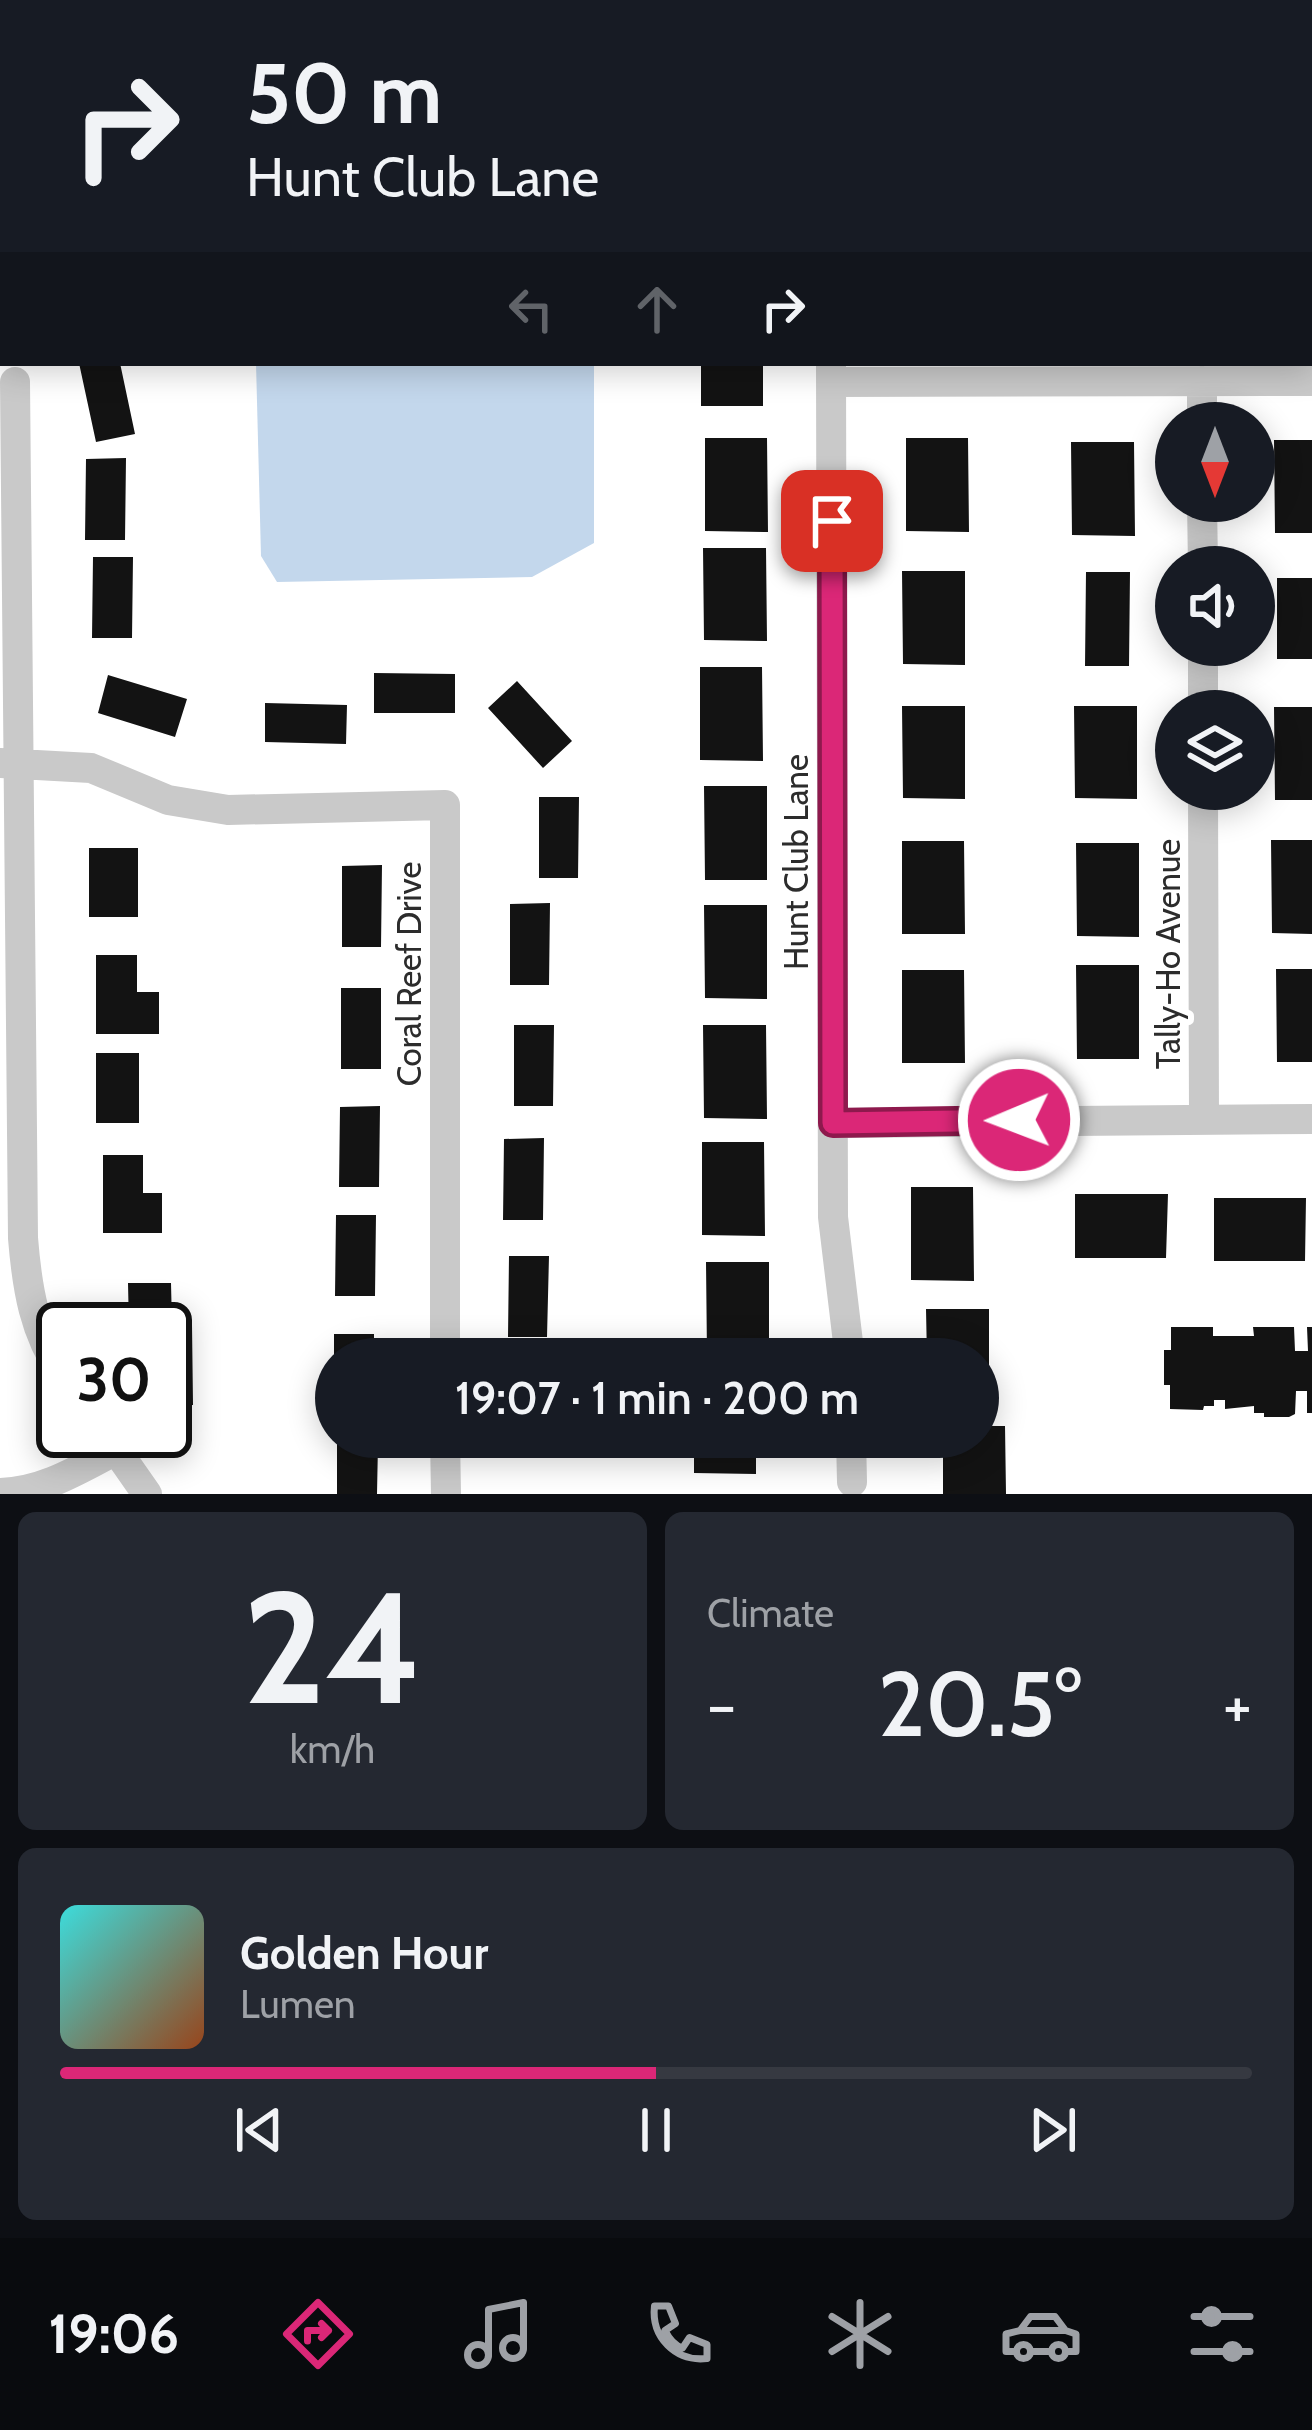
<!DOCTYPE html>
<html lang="en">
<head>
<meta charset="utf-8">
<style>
  body { margin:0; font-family:Cabin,sans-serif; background:#242831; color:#f1f3f6; height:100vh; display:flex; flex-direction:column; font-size:45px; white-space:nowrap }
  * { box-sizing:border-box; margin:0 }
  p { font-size:39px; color:#9ea1a6 }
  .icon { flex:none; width:66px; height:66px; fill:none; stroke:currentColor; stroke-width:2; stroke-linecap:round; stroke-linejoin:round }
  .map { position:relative; height:1494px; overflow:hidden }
  .details { display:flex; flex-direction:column; gap:18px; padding:18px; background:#0d0f14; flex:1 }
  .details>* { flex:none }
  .hud { position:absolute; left:0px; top:0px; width:1314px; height:366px; box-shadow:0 6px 30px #0003; background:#171b24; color:#f1f3f6; overflow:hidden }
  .needle { width:78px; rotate:180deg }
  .buttons { position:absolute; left:1155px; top:402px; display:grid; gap:24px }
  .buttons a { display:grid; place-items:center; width:120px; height:120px; border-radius:50%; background:#171b24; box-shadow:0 6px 30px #0003; font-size:60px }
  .speed { position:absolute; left:36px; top:1302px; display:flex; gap:24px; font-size:60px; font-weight:700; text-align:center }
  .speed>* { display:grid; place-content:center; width:156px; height:156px; border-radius:50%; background:#171b24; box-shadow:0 6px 30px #0003; line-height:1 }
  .speed .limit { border:6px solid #111; border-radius:18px; background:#fff; color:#111 }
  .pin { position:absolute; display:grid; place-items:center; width:102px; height:102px; color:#fff; margin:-51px; border-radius:24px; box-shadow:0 6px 18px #0006 }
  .me { position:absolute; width:132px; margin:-66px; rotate:269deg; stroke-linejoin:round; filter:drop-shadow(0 0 9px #0008) }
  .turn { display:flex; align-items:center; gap:42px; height:252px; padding:0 48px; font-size:54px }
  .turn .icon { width:156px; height:156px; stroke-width:2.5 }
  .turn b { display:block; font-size:84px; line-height:102px }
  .lanes { display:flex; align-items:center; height:114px; padding:0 48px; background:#0003; justify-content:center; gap:60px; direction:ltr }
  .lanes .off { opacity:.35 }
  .big { font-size:90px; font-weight:600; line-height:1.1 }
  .details .widget { flex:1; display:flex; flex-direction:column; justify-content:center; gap:18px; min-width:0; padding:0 42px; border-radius:18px; background:#242831 }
  .details .dial { align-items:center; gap:0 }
  .dial b { font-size:156px; line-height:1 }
  .song { display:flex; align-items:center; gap:36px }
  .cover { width:144px; height:144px; border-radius:18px; background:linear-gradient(135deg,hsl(180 70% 55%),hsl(20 70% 35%)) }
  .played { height:12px; border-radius:6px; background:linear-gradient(90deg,#db2777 50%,#363941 50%) }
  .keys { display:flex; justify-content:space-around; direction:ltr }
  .heat { display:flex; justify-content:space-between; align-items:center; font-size:66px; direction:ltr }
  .details .tiles { flex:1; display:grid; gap:18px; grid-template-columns:1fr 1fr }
  .widget:last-child { grid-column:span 2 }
  .trip { position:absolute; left:315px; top:1338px; width:684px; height:120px; border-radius:60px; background:#171b24; box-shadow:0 6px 30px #0003; font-weight:600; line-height:120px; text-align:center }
  .tab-bar { display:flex; height:192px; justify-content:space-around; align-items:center; background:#090b0e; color:#9ea1a6 }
  .tab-bar .icon { width:84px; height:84px }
  .tab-bar .active { color:#db2777 }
  .tab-bar b { font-size:54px; color:#f1f3f6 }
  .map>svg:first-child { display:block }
  .water { fill:#c3d7ec }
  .building { fill:#131313 }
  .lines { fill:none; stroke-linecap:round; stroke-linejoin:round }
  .minor { stroke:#c9c9c9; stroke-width:30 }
  .route-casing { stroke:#8e194d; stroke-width:30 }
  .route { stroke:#db2777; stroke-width:21 }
  .labels { text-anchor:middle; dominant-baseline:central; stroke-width:12; stroke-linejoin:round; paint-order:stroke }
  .street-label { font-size:33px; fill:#2c2c2c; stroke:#fff }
</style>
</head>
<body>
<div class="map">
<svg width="1312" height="1494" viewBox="0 0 1312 1494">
  <rect width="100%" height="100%" fill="#fff"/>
  <!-- water -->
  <path class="water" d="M256,363H594V543L532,577L277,582L261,556Z"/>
  <!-- building -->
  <path class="building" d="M79,363H120L135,434L96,442Z
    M701,363H763V406H701Z
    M705,438H767L768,532L705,531Z
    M906,438H968L969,532L906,531Z
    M1274,440H1312V533H1275Z
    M1071,442H1134L1135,536L1072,535Z
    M126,458L125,540H85L86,459Z
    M703,548H766L767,641L704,640Z
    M93,557H133L132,638H92Z
    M902,571H965V665L903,664Z
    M1086,572H1130L1129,666H1085Z
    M1277,578H1312V659H1277Z
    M700,667H762L763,761L700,760Z
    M374,673L455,674V713H374Z
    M108,675L187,699L175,737L98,713Z
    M517,681L572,741L543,768L488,708Z
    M265,703L347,705L346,744L265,742Z
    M902,706H965V799L903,798Z
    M1074,706H1137V799L1075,798Z
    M1274,707H1312V800H1275Z
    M704,786H767V880H705Z
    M539,797H579L578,878H539Z
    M1271,840H1312V934L1272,933Z
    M902,841H964L965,934H902Z
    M1076,843H1139V937L1077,936Z
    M89,848H138V917H89Z
    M382,865L381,947H342V866Z
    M550,903L549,985H510V904Z
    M704,905H767V999L705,998Z
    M96,955H137V992H159V1034H96Z
    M1076,965H1139V1059H1077Z
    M1276,969H1312V1062H1277Z
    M902,970H964L965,1063H902Z
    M341,988H381V1069H341Z
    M514,1025H554L553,1106H514Z
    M703,1025H766L767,1119L704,1118Z
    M96,1053H139V1123H96Z
    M380,1106L379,1187H339L340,1107Z
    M544,1138L543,1220H503L504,1139Z
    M702,1142H764L765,1236L702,1235Z
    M103,1155H143V1193H162V1233H103Z
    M911,1187H973L974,1281L911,1280Z
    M1075,1194H1168L1166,1258H1075Z
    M1214,1198H1306L1305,1261H1214Z
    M336,1215H376L375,1296H335Z
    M509,1256H549L547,1337H508Z
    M706,1262H769V1356L707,1355Z
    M128,1283H171L172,1325H192L193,1405L165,1406V1329H129Z
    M926,1309H989V1403H978V1359H927Z
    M1171,1327H1213V1336H1254L1253,1327H1294L1295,1351H1308L1307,1327H1312V1413H1307V1391H1296L1295,1414L1289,1417H1264V1413H1254V1406L1225,1409V1400H1214V1406H1204L1203,1410L1170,1409V1385H1164V1350H1171Z
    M334,1334H374V1359H334Z
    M978,1426H1005L1006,1494H943V1437H978Z
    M513,1437H553V1453H513Z
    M694,1437H756V1474L694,1473Z
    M378,1443L377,1494H337V1444Z"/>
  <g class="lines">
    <!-- minor -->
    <path class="minor" d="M92,0V3
      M710,0L719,3
      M1311,9H1312
      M0,32H3
      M831,363L833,1217L850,1359
      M1202,381V423
      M15,382L23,1238C27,1288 34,1333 63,1374
      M832,382L1312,381
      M1202,501L1203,567
      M1203,645V711
      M0,763L91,768L168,800L228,810L445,805V1359
      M1203,789L1204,1118
      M833,1123L1312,1119
      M103,1431L147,1494
      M445,1437L446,1494
      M851,1437L852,1482
      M0,1493C43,1492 78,1470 116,1450"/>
  </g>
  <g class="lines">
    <defs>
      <path id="route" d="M832,521L833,1123L1019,1120"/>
    </defs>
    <!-- route casing -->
    <use href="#route" class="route-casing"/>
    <!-- route -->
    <use href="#route" class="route"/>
  </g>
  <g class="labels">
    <!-- street labels -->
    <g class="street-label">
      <text transform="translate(796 862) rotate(-90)">Hunt Club Lane</text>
      <text transform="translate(1168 954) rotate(-90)">Tally-Ho Avenue</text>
      <text transform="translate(409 974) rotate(-90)">Coral Reef Drive</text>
    </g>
  </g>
</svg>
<div class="buttons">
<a><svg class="needle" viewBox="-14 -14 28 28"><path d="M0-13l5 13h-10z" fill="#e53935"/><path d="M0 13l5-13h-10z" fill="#9ea1a6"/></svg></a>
<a><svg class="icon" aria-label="sound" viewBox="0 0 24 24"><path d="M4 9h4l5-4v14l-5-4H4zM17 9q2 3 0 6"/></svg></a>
<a><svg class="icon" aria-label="layers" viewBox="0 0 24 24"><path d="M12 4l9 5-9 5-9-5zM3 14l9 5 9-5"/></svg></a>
</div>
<div class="speed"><div class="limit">30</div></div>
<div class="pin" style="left:832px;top:521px;background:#d93025"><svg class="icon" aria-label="arrive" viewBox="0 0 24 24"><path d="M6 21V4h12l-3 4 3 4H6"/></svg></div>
<svg class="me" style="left:1019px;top:1120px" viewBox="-20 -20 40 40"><circle r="17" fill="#db2777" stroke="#fff" stroke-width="3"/><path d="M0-11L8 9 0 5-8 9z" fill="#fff"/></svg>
<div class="trip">19:07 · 1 min · 200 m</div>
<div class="hud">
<div class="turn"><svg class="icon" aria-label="right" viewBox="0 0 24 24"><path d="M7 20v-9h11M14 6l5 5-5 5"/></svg><div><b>50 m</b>Hunt Club Lane</div></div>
<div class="lanes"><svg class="icon off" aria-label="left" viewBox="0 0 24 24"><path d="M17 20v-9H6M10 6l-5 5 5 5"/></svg><svg class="icon off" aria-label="ahead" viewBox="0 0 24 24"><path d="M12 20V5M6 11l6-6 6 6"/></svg><svg class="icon" aria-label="right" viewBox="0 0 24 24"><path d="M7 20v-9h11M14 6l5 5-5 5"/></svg></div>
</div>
</div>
<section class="details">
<div class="tiles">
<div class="widget dial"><b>24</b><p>km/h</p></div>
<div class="widget"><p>Climate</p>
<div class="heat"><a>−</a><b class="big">20.5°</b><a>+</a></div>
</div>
<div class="widget">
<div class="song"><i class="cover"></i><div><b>Golden Hour</b><p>Lumen</p></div></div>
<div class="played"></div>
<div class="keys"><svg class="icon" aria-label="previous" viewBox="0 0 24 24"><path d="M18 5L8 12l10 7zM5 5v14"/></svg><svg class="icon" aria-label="pause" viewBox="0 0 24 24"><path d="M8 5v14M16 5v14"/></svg><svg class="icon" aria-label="next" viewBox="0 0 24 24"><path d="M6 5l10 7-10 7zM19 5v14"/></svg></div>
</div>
</div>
</section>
<nav class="tab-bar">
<b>19:06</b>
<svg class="icon active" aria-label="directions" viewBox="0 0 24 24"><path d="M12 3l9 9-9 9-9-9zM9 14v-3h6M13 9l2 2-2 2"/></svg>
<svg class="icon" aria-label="music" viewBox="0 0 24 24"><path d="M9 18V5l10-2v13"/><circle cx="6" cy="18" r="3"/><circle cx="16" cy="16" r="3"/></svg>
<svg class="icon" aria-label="phone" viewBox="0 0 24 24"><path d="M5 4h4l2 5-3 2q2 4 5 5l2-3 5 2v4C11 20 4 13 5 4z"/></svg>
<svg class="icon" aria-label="climate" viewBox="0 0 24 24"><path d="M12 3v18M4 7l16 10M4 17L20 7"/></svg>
<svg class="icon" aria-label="car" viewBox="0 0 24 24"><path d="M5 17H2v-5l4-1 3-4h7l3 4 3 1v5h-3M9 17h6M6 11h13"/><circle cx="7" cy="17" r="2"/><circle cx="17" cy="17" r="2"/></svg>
<svg class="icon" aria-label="filters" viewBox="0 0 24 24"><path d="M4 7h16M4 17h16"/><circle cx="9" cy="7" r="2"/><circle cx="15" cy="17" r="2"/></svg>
</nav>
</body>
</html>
